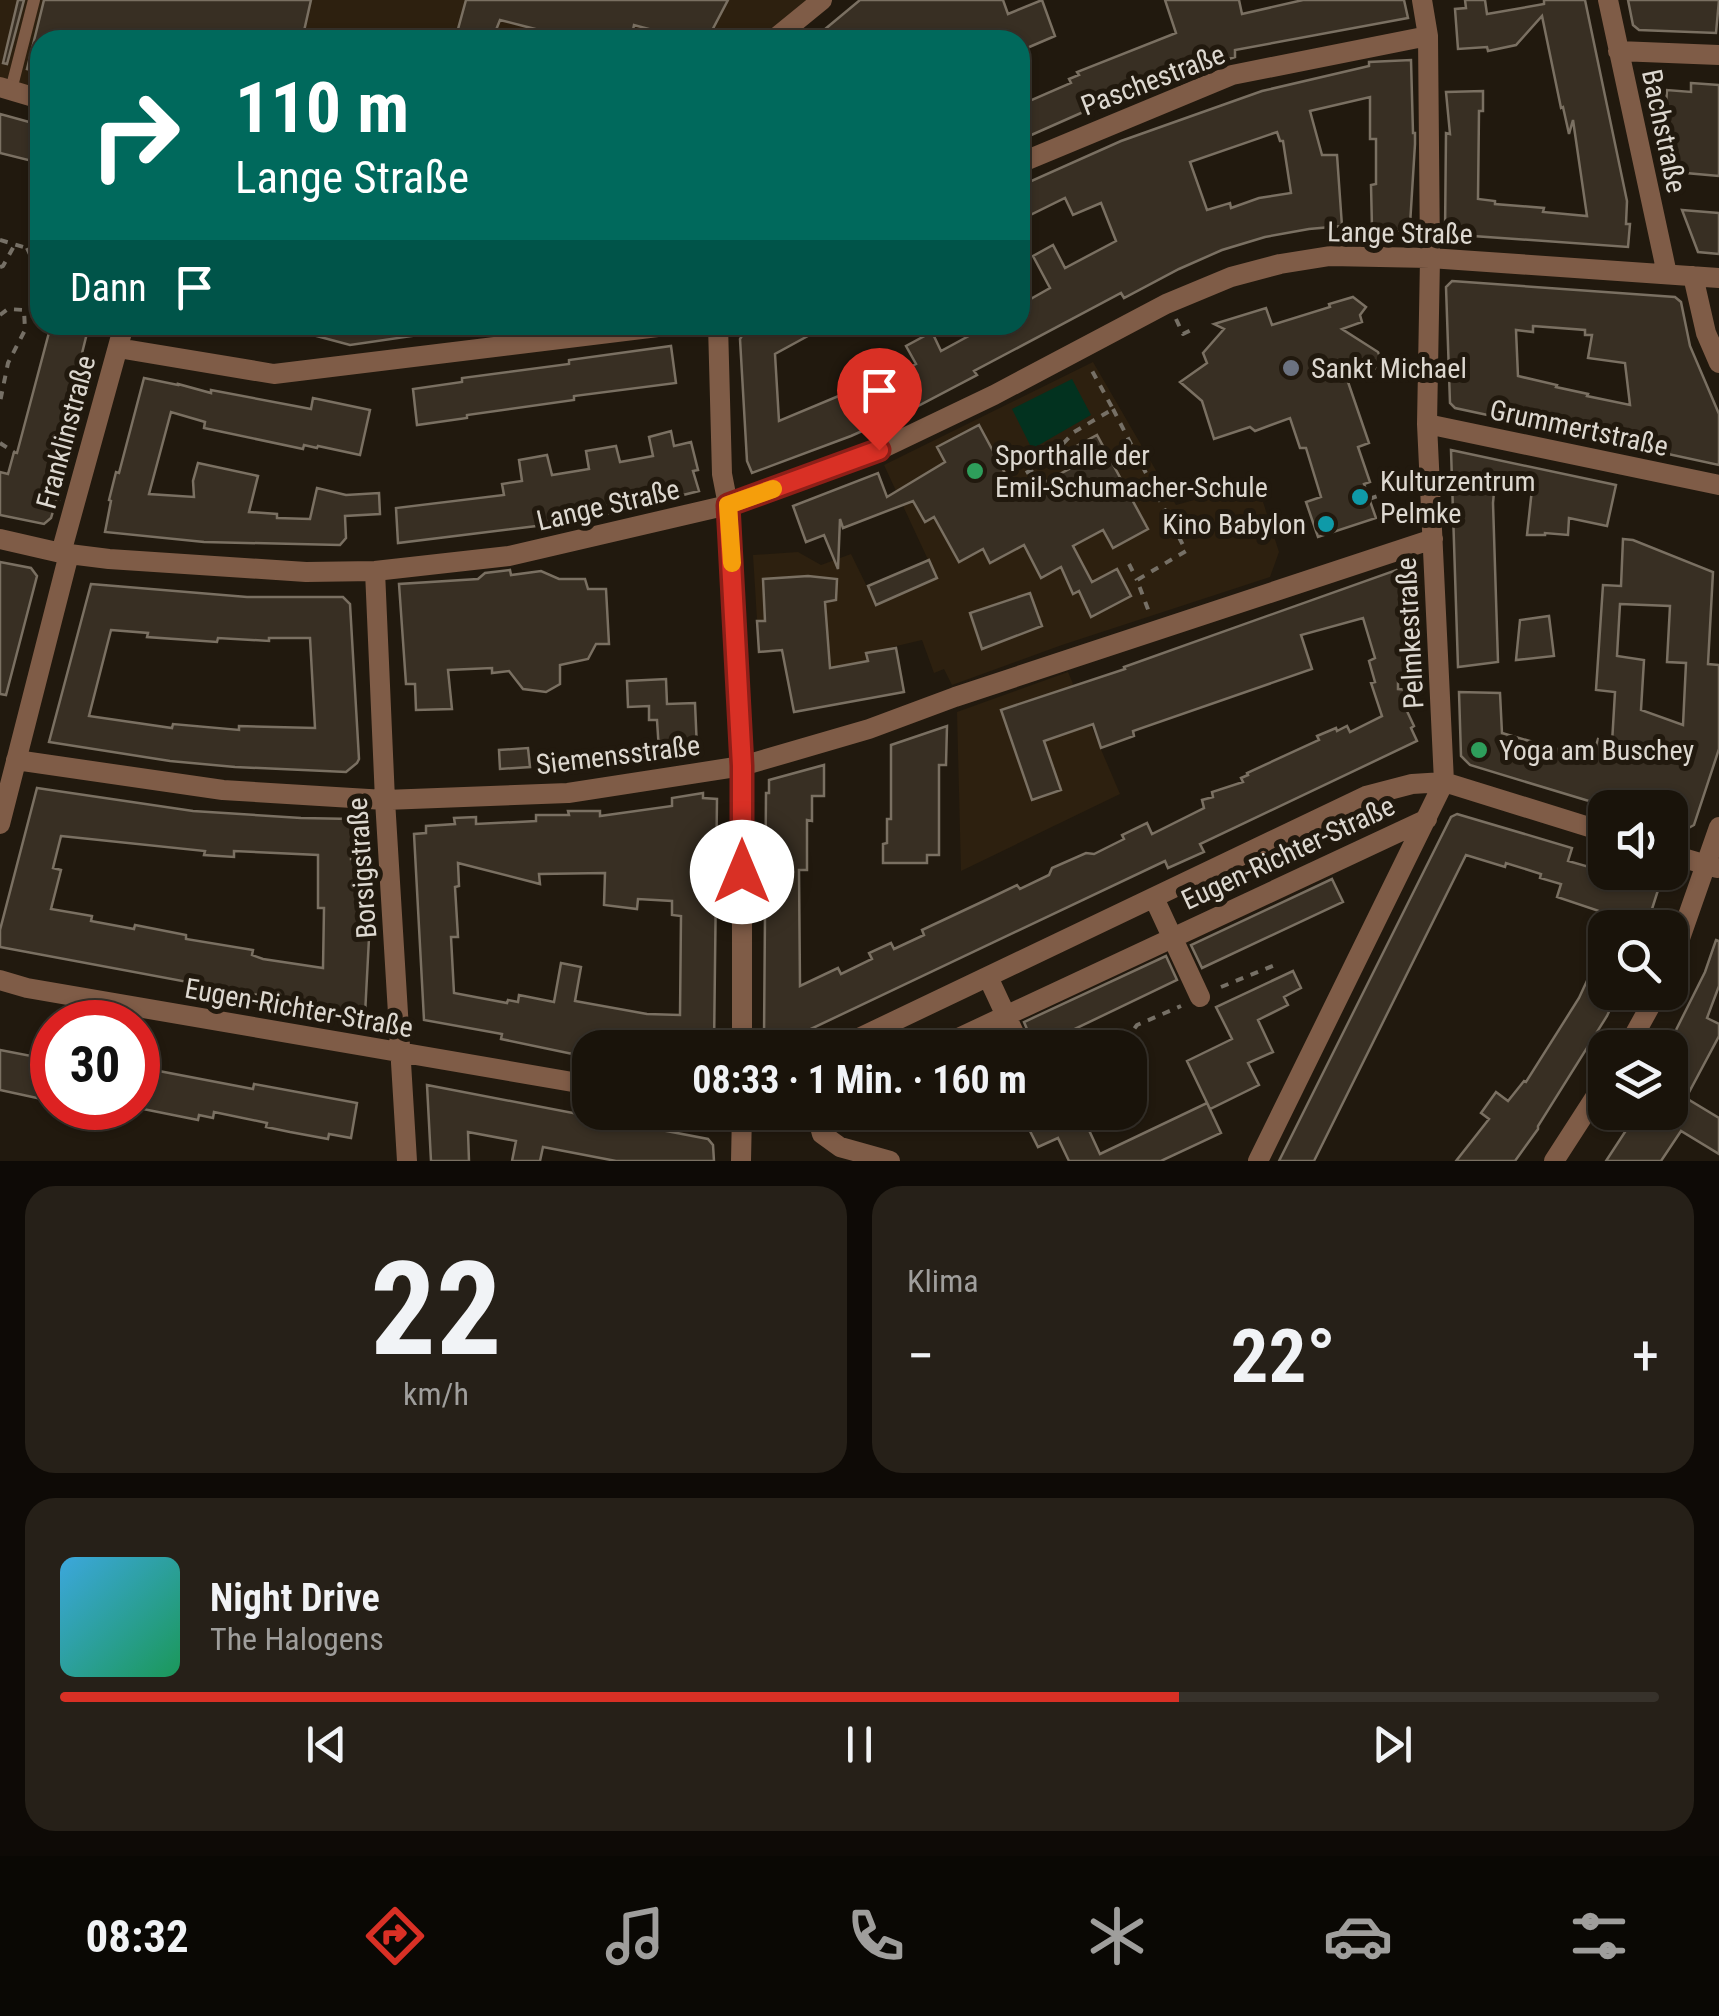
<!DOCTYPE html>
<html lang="de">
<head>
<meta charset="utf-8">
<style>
  body { margin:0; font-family:"Roboto Condensed",sans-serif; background:#262018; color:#f1f3f6; height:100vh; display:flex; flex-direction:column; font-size:38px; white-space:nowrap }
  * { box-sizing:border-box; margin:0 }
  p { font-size:32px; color:#9f9e9c }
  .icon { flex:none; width:55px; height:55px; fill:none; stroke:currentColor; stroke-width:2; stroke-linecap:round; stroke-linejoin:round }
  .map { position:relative; height:1161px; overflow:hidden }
  .side { display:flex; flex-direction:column; gap:25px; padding:25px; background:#0e0a06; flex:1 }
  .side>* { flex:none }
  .hud { position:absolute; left:30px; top:30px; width:1000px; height:305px; border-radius:30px; box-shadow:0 2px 8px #0004,0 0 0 2px #37322b; background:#00695c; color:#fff; overflow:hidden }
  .buttons { position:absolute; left:1588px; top:790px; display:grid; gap:20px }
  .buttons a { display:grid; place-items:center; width:100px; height:100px; border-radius:20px; background:#19130a; box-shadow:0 2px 8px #0004,0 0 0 2px #37322b; font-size:50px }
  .speed { position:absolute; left:30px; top:1000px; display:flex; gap:20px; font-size:50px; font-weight:700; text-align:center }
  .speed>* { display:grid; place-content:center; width:130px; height:130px; border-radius:50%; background:#19130a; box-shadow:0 2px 8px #0004,0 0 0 2px #37322b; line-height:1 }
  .speed .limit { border:15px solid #d22; background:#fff; color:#111 }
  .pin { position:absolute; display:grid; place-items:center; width:85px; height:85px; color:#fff; margin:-102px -42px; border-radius:50% 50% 50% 0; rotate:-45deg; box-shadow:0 0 10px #0007 }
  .pin .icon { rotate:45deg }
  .me { position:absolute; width:110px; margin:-55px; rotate:0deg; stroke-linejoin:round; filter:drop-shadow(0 0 8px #0008) }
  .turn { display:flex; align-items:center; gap:35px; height:210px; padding:0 40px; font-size:45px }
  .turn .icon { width:130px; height:130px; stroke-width:2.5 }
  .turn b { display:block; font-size:70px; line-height:85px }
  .then { display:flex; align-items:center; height:95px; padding:0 40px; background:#0003; gap:20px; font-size:38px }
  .big { font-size:75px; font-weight:700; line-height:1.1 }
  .side .tile { flex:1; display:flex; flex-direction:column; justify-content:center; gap:15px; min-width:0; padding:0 35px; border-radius:30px; background:#262018 }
  .side .dial { align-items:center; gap:0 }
  .dial b { font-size:130px; line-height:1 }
  .song { display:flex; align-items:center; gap:30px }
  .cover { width:120px; height:120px; border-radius:15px; background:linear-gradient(135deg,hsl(200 70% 55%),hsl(150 70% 35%)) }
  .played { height:10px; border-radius:5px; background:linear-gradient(90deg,#d93025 70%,#37322b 70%) }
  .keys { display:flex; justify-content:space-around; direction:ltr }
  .heat { display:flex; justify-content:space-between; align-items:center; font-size:55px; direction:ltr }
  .side .tiles { flex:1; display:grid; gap:25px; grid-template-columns:1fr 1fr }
  .tile:last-child { grid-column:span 2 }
  .trip { position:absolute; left:572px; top:1030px; width:575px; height:100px; border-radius:30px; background:#19130a; box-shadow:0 2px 8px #0004,0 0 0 2px #37322b; font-weight:700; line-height:100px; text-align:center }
  .tabs { display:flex; height:160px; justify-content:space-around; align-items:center; background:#0a0804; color:#9f9e9c }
  .tabs .icon { width:70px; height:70px }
  .tabs .current { color:#d93025 }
  .tabs b { font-size:45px; color:#f1f3f6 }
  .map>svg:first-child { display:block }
  .built { fill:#2d200f }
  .green { fill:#02321f }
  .building { fill:#382f23; stroke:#7a7062; stroke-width:2.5; fill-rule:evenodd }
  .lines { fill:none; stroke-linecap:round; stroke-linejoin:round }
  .path { stroke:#767066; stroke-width:4; stroke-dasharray:8 8; stroke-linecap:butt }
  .lane { stroke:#7f5c47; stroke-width:12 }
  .street { stroke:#7f5c47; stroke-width:20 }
  .route-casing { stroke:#8d1f18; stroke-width:25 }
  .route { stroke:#d93025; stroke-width:18 }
  .slow { stroke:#f59e0b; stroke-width:18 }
  .worship-dot { fill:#6b7280; stroke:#21190e; stroke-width:4 }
  .leisure-dot { fill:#2e9e5b; stroke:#21190e; stroke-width:4 }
  .culture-dot { fill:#0f9aa8; stroke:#21190e; stroke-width:4 }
  .labels { text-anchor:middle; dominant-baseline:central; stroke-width:10; stroke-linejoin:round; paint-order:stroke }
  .street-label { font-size:28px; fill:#ddd8d0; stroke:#21190e }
  .poi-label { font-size:28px; fill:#ddd8d0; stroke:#21190e; text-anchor:start }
</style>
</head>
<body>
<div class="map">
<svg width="1719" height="1161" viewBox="0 0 1719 1161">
  <rect width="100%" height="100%" fill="#21190e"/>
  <!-- built -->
  <path class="built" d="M0,0H822L773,40H40V99L0,87Z
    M1093,362L1176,505L1257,483L1279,552L1270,577L1062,645L952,685L944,669L934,673L922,640L867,653L868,661L825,669L799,649L759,652L753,555L798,552L821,565L851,554L876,605L937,579L884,465Z
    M1068,672L1120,794L961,871L957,712Z"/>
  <!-- green -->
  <path class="green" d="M1072,379L1091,415L1032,449L1012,409Z"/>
  <!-- building -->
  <path class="building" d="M18,0H24L7,64L3,63Z
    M44,0H311L302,40H40V72L27,69Z
    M466,0H728L707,40H690L634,25L631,40H532L535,29L500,20L492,40H455Z
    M860,0H1003L1008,14L1042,0L1055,36L1020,51V40H832L824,30Z
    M1165,0H1239L1242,14L1303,0H1404L1408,18L1235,50V57L1191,71L1081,113L1020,140V105L1071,83L1069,79L1079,75L1077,72L1176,33Z
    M1465,0H1485L1487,14L1544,4V0H1585L1627,201L1626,224H1630L1628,247L1445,234L1446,133L1450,134L1446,92L1483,91V111H1479L1478,199L1495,201V204L1544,208L1543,212L1587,216L1573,120L1569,134L1563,107L1561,108L1542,16L1516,45L1488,51L1487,47L1458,49L1455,9L1466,8Z
    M1628,0H1719L1716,33L1639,30L1633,25Z
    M1411,60L1413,133H1415V144L1410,225L1403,231L1372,228L1371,185L1376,184V139H1370V97L1310,111L1322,155H1337L1342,226L1309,229L1265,237L1222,250L1179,269L1124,298L1121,293L974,371L977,375L916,407L851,436L752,473L747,461L740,339L746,329L754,325H828L775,354L779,421L853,390L846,373L871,362L880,382L916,364L906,346L932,332L941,351L989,325H1020V305L1050,288L1033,256L1053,245L1065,268L1116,241L1101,203L1073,215L1065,198L1020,220V186L1121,141L1262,91L1369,66V62ZM1277,132L1280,141H1283L1291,193L1259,198L1231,208L1230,203L1207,210L1190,162Z
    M1691,83L1719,85V176L1675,172V163L1662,162L1667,90L1691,92Z
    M0,114L40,125V163L0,153Z
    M1682,210L1719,213V254L1698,252Z
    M1452,281L1675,297L1681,302L1690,346L1719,414V465L1455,408L1450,403L1446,287ZM1533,326L1585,330V335H1592L1588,358L1625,363L1630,405L1587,396L1588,394L1556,387L1557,385L1518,376L1516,330L1533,332Z
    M1353,297L1366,307L1360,315L1362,322L1342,329L1378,352L1381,359L1373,371L1347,379L1369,443L1358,447L1370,482L1364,484L1376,518L1318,537L1306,502L1321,497L1306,448H1300L1290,418L1255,431L1250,427L1214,439L1202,401L1180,382L1207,363L1203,353L1224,329L1214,324L1266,308L1272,325L1330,307L1329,304Z
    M51,325H89L62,434L73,437L64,468H67L60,499L57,498L51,518L44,524L0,515V472L8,474L14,452L17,453Z
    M299,325H411L412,336L350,345L298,331Z
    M671,346L676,383L574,396V400L467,415V418L417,425L413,389L462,382V378L569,364V360Z
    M144,378L178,385V384L211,393V390L311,409L313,398L370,410L360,455L318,446L317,448L304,445L303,449L204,428L205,422L171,412L149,494L194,497L193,481L198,463L258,476L249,512L277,514V518L310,519L317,488L346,495L379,493L380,514L345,516L346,538L340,545L204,542L105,532L111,501L109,500L116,472L119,473Z
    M979,425L1014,490L1020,487L1022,491L1040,482L1041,484L1069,469L1068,460L1074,454L1071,449L1097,435L1148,529L1113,548L1103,530L1073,546L1092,582L1117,569L1131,596L1091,617L1079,591L1073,594L1061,567L1041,578L1024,545L990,563L983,549L959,562L934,517L925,522L913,501L843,528L840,519L838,569L824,535L806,542L793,506L878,473L887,497L945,462L937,447Z
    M671,431L674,446L691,442L698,470L693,471L699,491L615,512L545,525L398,543L396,508L504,495L502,484L522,481L519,460L547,455L552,475L589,469L586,451L616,446L620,462L653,456L649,437Z
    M1451,450L1616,485L1607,526L1569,518L1568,535L1545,533V535H1527L1532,489L1495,481L1493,503L1498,662L1458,667Z
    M1623,539L1633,540L1713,572L1708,664L1719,665V749L1694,825L1685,830L1670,825V808H1612L1470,765L1461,756L1459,692L1500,693L1502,733L1592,759L1598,739L1612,743L1615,692L1596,690L1603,585L1621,586ZM1620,604L1670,606L1667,662L1686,663L1683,725L1641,710L1644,660L1617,656Z
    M929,560L937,578L876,605L868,586Z
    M0,562L31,568L37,576L6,695L0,694Z
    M1402,568L1413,600L1403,603L1414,635L1404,638L1415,670L1398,674V689L1411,690L1416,705L1406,709L1414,726L1411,728L1417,741L1200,844L1204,852L1168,868L1165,861L777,1045L764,1037L766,793H769V780L824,765V796H812V821L807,820V870H799L800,986L838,968L841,974L872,959L869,953L891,943L894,949L924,935L922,930L986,900L1017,885L1020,889L1049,875L1052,868L1086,853L1094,854L1124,839L1122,835L1147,823L1152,834L1204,808L1202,800L1213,797L1212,792L1243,782L1241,778L1248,775L1247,773L1319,740L1317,736L1336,728L1337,731L1347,726L1350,732L1382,716L1371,683L1375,682L1369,661L1375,658L1363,618L1301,635L1312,669L1133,731L1134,736L1101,748L1093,724L1044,741L1061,790L1032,800L1001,710L1125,669L1124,667Z
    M510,570L511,575L541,571L559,579H585L588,589H606L609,644H596L588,659L560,665V684L546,692L523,689L509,671L492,673V668L448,670L452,709L416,710L415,684H406L399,584L478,579L485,573Z
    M808,576L837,579L836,600L825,602L830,668L868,661L866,653L896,648L904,692L794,712L782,650L759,652L757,621H765L763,579Z
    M91,584L247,597H343L350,604L359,759L357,763L346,772L235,767L170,761L49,742ZM111,630L148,633L147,637L217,642L218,638L269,641V638H310L315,728L239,726V730L173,724L172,728L89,716Z
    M1030,593L1042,626L982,649L970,613Z
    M1549,616L1554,656L1516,660L1520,620Z
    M666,679L667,704L695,703L697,749L659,751L657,720H649V706L628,707L627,681Z
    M947,726L946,765H939V855H927V863H883V844L887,843V819H891V745Z
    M528,748L530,767L500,769L499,750Z
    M37,788L193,811L301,818L353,819L351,859H358L357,888H364L361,938H369L365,1015L0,947V930ZM61,836L205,851L204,855L234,857V851L318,855V908H324L323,968L263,959L252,955L253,950L186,939V935L135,925L134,929L91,921L92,916L51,909L61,870L53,868Z
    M703,793V798L717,799L714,1047L589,1048L587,1057L501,1039L502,1034L424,1020L414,834L426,833V826L455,824L454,818L476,817V824L536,821V815H569L568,811H600V816L672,806V798ZM458,863L540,884L539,874L605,873L604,905L637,909L638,899L672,901V915L681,916L680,1015L647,1014L575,1001L581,967L561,963L554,1002L519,995L518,1002L508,1000L507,1003L454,993L451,937H458L455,887L459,886Z
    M1457,814L1572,848L1568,861L1659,887L1646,928H1610L1614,916L1557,897L1561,884L1540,878L1541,874L1506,863L1505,867L1466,855L1314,1161H1279L1451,817Z
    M1332,879L1343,902L1202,968L1191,945Z
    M1716,940L1719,941V986L1707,1018L1719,1024V1036L1686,1098L1719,1118V1154L1681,1131L1661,1161H1606L1638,1112H1670V1042L1705,972Z
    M1605,942V992H1618L1607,1016L1538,1126V1129L1515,1161H1456L1489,1119L1481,1113L1496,1092L1508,1101L1524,1081L1526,1082L1579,998Z
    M1166,956L1177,980L1035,1048L1024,1022Z
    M1293,971L1301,988L1284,997L1288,1005L1258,1020L1273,1052L1248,1063L1259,1085L1210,1109L1187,1061L1232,1039L1216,1007Z
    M999,1034L1006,1048H971Z
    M0,1050L52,1060V1096L38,1093L37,1098L0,1090Z
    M138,1067L253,1089L254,1084L357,1103L351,1138L329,1134L328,1139L290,1132L266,1127L267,1123L214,1112L213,1118L199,1115L198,1120L138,1108Z
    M427,1085L708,1139L713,1145L714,1161H616L543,1147L540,1161H512L516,1141L468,1132L469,1161H431Z
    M1207,1103L1221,1133L1161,1161H1069L1058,1138L1038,1147L1024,1119L1037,1112H1063L1068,1122L1082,1115L1100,1154Z"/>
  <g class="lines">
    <!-- path -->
    <path class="path" d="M0,240L27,248L40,243
      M27,248L35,265L40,266
      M0,267L3,266L14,246
      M0,315L8,309L24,310L25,330L8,363L0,402
      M1176,319L1183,334L1191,330
      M1113,409L1186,551L1137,580L1149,612
      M0,443L14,452
      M1031,486L1024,474L1046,462L1074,432L1113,409L1091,369
      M1369,499L1378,496L1410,520
      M1129,564L1137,580
      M1221,987L1275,965
      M1095,1048L1122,1045L1137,1025L1181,1006
      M663,1117V1112
      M981,1122H990L993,1112
      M762,1124L796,1116"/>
    <!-- lane -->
    <path class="lane" d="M11,90L34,0"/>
    <!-- street -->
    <path class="street" d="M1608,0L1667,274
      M773,40L822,0
      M1618,51L1719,55
      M0,87L40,99
      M1020,163L1232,75L1428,36
      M1693,276L1706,333L1719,363
      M718,325L722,474L728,505L731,550L742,766V1048
      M118,348L274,374L674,325
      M1427,424L1719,485
      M0,539L61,553L109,559L306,572L375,571L509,556L728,505L879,450L994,395L1166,304L1231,277L1280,264L1330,256L1430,258L1719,278
      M61,553L124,325
      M375,571L385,800L407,1161
      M16,760L223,790L385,800L568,793L742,766L869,729L955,697L1433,539
      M0,824L69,554
      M1670,854L1717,868
      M1154,898L1200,997
      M1670,967L1719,827
      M988,977L1021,1048
      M0,980L27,988L590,1085
      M838,1048L1366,796L1412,784L1444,782L1605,832
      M937,1048L1427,819
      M1627,1048L1658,992
      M816,1112L822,1134L840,1147L890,1161
      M741,1161L742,1112
      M1258,1161L1444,782L1427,424L1430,258L1428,36L1422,0
      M1554,1161L1605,1082"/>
  </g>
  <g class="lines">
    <defs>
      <path id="route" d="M742,872V766L728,505L879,450"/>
    </defs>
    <!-- route casing -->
    <use href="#route" class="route-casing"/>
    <!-- route -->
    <use href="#route" class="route"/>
    <!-- slow -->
    <path class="slow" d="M732,563L728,505L773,489"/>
  </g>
  <!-- markers -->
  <circle class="worship-dot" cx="1291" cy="368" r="10"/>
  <g class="leisure-dot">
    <circle cx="975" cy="471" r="10"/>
    <circle cx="1479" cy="750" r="10"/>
  </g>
  <g class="culture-dot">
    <circle cx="1360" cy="497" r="10"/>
    <circle cx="1326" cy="524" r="10"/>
  </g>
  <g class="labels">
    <!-- street labels -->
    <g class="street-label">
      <text transform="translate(1153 80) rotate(-21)">Paschestraße</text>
      <text transform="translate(1664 131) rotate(78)">Bachstraße</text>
      <text transform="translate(1400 233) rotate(1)">Lange Straße</text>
      <text transform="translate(1579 428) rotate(12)">Grummertstraße</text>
      <text transform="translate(66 432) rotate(-75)">Franklinstraße</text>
      <text transform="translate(608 505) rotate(-13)">Lange Straße</text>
      <text transform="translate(1410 633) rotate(-93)">Pelmkestraße</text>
      <text transform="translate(618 755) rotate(-7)">Siemensstraße</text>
      <text transform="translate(1288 853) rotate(-25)">Eugen-Richter-Straße</text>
      <text transform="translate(362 868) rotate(-94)">Borsigstraße</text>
      <text transform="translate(299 1008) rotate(10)">Eugen-Richter-Straße</text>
    </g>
    <!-- poi labels -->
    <g class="poi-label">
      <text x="1311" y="368">Sankt Michael</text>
      <text x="995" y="455">Sporthalle der<tspan x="995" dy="32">Emil-Schumacher-Schule</tspan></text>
      <text x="1380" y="481">Kulturzentrum<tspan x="1380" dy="32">Pelmke</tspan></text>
      <text x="1306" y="524" text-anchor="end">Kino Babylon</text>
      <text x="1499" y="750">Yoga am Buschey</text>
    </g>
  </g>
</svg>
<div class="buttons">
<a><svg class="icon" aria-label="sound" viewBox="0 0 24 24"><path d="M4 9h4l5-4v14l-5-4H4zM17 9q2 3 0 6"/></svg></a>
<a><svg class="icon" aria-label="search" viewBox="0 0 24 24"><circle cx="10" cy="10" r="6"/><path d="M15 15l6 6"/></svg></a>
<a><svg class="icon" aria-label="layers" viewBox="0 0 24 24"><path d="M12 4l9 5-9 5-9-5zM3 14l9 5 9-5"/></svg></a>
</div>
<div class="speed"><div class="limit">30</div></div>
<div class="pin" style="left:879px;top:450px;background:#d93025"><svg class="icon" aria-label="arrive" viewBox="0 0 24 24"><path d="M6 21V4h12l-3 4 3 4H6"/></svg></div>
<svg class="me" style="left:742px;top:872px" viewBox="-20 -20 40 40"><circle r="19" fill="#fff"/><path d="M0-13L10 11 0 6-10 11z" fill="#d93025"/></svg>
<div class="trip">08:33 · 1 Min. · 160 m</div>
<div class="hud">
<div class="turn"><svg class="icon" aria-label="right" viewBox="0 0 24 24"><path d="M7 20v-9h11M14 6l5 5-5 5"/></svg><div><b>110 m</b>Lange Straße</div></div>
<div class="then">Dann<svg class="icon" aria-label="arrive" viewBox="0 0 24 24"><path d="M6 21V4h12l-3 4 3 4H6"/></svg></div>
</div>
</div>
<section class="side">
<div class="tiles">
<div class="tile dial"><b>22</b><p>km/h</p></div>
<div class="tile"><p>Klima</p>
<div class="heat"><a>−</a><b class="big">22°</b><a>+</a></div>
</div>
<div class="tile">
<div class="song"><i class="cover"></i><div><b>Night Drive</b><p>The Halogens</p></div></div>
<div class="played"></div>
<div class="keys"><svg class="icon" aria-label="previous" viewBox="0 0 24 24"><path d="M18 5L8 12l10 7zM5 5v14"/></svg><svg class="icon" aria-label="pause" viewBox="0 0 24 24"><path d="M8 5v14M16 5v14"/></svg><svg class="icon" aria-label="next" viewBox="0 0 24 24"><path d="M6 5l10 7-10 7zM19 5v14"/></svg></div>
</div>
</div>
</section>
<nav class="tabs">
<b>08:32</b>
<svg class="icon current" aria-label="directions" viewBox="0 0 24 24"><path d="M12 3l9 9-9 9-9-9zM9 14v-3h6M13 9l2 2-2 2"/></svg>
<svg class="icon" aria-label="music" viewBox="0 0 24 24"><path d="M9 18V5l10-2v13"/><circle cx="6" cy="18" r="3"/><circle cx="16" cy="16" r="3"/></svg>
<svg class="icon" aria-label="phone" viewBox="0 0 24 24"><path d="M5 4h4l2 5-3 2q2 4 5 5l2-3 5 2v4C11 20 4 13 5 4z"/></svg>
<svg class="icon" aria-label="climate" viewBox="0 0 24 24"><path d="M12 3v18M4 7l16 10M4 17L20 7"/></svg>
<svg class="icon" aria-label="car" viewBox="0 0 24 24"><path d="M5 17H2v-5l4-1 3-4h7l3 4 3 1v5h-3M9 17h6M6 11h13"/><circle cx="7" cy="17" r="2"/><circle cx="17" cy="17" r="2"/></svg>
<svg class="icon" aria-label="filters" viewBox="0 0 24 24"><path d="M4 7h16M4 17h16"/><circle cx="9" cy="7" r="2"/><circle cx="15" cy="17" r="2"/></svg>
</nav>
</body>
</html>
